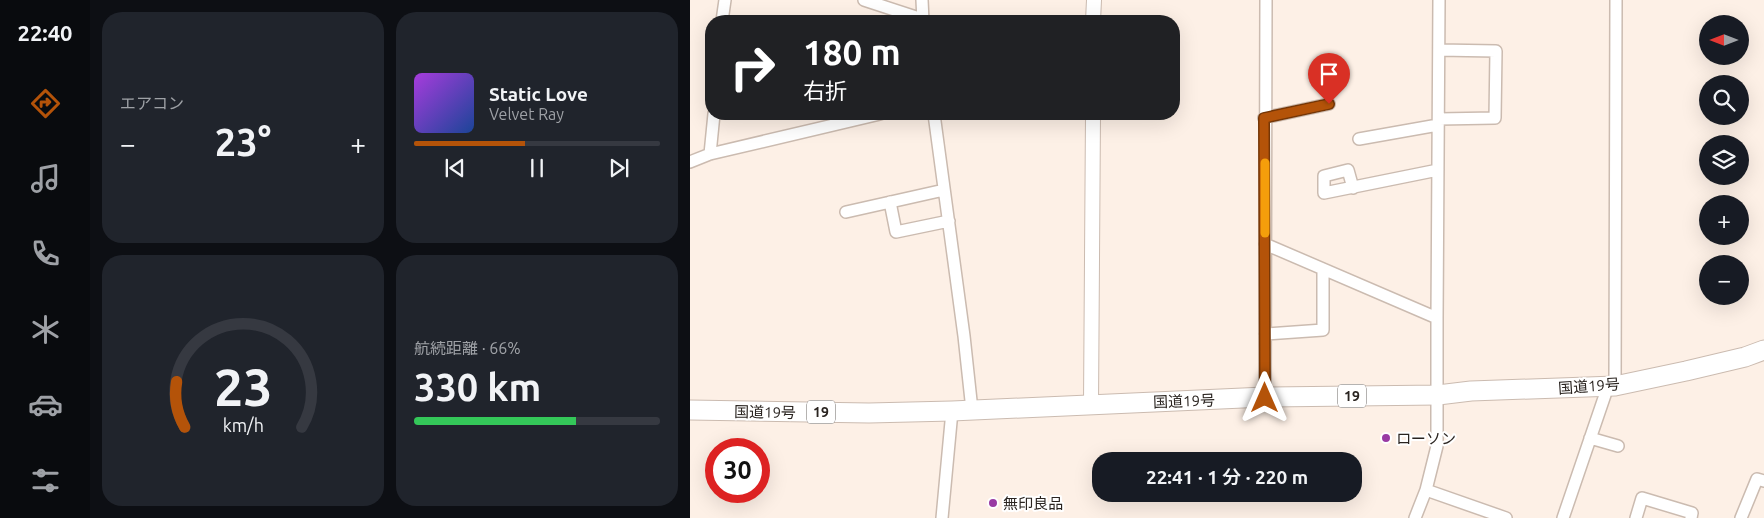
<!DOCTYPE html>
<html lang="ja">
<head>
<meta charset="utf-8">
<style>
  body { margin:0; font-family:Ubuntu,"Noto Sans JP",sans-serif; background:#20242c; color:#f1f3f6; height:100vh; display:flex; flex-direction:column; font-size:19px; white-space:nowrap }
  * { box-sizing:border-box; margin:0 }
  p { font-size:16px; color:#9ea1a6 }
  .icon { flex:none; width:28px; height:28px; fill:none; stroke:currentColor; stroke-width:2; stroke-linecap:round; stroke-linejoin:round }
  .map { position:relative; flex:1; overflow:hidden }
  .panel { display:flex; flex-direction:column; gap:12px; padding:12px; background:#0d0f14; width:600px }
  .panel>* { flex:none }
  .top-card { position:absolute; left:15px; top:15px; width:475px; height:105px; border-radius:20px; box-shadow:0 5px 20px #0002; background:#202124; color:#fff; overflow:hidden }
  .needle { width:32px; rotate:270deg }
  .fabs { position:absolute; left:1009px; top:15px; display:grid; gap:10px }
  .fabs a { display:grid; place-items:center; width:50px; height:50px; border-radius:50%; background:#171b24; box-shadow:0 5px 20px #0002; font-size:25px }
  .speed { position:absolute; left:15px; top:438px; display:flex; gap:10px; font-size:25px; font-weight:700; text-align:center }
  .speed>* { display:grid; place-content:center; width:65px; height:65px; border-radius:50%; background:#171b24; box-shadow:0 5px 20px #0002; line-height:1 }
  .speed .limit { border:8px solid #d22; background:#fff; color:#111 }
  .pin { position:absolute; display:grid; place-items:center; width:42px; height:42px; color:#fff; margin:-51px -21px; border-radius:50% 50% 50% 0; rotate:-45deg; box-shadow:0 0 5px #0007 }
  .pin .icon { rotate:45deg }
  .me { position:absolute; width:55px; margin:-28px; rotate:0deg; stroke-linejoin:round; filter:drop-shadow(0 0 4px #0008) }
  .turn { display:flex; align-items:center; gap:18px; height:105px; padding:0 15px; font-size:22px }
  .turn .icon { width:65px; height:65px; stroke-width:2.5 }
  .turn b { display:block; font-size:35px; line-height:42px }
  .big { font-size:38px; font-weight:600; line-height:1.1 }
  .panel .widget { flex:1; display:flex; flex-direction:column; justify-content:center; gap:8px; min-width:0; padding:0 18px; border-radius:20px; background:#20242c }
  .panel .dial { align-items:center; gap:0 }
  .dial svg { height:130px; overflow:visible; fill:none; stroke:#363941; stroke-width:7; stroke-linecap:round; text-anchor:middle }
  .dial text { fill:#f1f3f6; stroke:none }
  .song { display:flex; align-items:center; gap:15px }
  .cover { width:60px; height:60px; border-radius:8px; background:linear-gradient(135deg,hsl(280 70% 55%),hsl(220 70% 35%)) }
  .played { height:5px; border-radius:2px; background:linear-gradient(90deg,#b45309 45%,#363941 45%) }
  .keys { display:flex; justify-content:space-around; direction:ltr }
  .heat { display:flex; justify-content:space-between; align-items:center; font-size:28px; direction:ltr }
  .charge { height:8px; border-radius:4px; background:linear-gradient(90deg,#34c759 66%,#363941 0) }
  .panel .tiles { flex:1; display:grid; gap:12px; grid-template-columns:repeat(2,1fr) }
  .trip { position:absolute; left:402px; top:452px; width:270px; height:50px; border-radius:20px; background:#171b24; box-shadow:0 5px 20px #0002; font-weight:600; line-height:50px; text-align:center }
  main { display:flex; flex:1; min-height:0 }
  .tab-bar { display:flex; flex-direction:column; width:90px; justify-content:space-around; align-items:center; background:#090b0e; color:#9ea1a6 }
  .tab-bar .icon { width:35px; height:35px }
  .tab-bar .selected { color:#b45309 }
  .tab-bar b { font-size:22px; color:#f1f3f6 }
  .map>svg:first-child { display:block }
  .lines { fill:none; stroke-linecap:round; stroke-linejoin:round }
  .minor-casing { stroke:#cbbbb0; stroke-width:14 }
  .tertiary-casing { stroke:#cbbbb0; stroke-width:16 }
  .trunk-casing { stroke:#cbbbb0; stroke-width:21 }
  .minor { stroke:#fff; stroke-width:11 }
  .tertiary { stroke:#fff; stroke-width:14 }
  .trunk { stroke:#fff; stroke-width:19 }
  .route-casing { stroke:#753606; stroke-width:12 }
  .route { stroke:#b45309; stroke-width:9 }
  .slow { stroke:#f59e0b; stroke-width:9 }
  .poi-dot { fill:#993aa3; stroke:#fff; stroke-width:2 }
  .labels { text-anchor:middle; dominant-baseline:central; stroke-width:4; stroke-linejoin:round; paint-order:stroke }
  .shield { fill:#fff; stroke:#6a6663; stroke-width:1 }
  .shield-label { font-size:14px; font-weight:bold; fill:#2a2420 }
  .street-label { font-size:15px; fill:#2a2420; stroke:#fff }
  .poi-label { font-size:15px; fill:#2a2420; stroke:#fff; text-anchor:start }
</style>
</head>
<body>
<main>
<nav class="tab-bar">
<b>22:40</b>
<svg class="icon selected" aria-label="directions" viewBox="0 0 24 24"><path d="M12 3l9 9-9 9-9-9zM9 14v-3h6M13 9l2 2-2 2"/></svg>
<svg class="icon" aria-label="music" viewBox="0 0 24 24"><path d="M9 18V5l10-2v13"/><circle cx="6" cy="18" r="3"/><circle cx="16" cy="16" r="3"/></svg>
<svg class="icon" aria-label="phone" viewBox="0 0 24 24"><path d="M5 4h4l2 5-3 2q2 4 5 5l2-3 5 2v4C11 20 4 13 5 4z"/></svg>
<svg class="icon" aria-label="climate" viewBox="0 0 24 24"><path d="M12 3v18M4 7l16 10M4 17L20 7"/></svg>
<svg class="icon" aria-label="car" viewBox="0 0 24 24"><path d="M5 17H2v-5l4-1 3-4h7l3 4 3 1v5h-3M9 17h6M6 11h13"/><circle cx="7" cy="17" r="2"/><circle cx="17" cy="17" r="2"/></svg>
<svg class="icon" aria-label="filters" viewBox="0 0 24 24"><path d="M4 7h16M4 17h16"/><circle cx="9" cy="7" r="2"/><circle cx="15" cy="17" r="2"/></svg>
</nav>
<section class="panel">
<div class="tiles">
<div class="widget"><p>エアコン</p>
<div class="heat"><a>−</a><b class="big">23°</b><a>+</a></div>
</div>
<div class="widget">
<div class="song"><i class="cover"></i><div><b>Static Love</b><p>Velvet Ray</p></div></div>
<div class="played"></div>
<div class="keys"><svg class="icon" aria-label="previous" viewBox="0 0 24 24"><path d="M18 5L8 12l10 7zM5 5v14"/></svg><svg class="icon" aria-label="pause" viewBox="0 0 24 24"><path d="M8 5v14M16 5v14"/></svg><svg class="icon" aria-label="next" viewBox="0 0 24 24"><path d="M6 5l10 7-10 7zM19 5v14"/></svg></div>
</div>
<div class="widget dial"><svg viewBox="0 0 100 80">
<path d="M14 69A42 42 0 1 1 86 69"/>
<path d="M14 69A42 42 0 0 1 9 41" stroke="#b45309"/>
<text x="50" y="56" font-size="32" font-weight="700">23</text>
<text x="50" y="72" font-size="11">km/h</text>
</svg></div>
<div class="widget"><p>航続距離 · 66%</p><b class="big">330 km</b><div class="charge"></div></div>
</div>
</section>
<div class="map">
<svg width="1074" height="518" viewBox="0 0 1074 518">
  <rect width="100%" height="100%" fill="#fdf0e6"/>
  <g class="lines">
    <defs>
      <path id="minor" d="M174,0L232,19
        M232,0L233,21
        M32,21L35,0
        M749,50L806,51L805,118L749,119
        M244,114L274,336L282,410
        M574,118L639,104
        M669,139L748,125
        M20,154L24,114
        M0,162L20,154L190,114
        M663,188L658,170L634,176V193L748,170
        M200,202L206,232L259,221
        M156,212L254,190
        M575,244L747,318
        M575,334L633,330V269
        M925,386L926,0
        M575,397L576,0
        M900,438L928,446
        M736,490L816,518
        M252,518L262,411
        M725,518L736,490L747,446V318L749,0
        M873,518L915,395L916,387
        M946,518L952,498L1002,513L1001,518
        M1051,518L1067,479L1074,481"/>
      <path id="tertiary" d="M403,21L404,0
        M401,405L403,114"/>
      <path id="trunk" d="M0,410L179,413L262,411L575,397L748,395L781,391L925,386L996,371L1055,357L1074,350"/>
    </defs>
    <!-- minor casing -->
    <use href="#minor" class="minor-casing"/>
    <!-- tertiary casing -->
    <use href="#tertiary" class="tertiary-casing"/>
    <!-- trunk casing -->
    <use href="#trunk" class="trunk-casing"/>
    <!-- minor -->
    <use href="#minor" class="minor"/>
    <!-- tertiary -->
    <use href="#tertiary" class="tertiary"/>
    <!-- trunk -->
    <use href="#trunk" class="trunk"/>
  </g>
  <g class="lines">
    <defs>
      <path id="route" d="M575,398L574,118L639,104"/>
    </defs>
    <!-- route casing -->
    <use href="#route" class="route-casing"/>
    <!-- route -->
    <use href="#route" class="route"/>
    <!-- slow -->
    <path class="slow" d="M575,163V233"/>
  </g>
  <!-- markers -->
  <g class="poi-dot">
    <circle cx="696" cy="438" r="5"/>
    <circle cx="303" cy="503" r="5"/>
  </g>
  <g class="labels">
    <!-- shield labels -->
    <g class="shield">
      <rect x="648" y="384.5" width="28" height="23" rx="4"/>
      <rect x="117" y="400.5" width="28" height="23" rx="4"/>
    </g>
    <g class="shield-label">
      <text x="662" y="396">19</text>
      <text x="131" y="412">19</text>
    </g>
    <!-- street labels -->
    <g class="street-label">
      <text transform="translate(899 386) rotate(-4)">国道19号</text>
      <text transform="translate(494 401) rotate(-2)">国道19号</text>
      <text transform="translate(75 412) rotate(1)">国道19号</text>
    </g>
    <!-- poi labels -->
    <g class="poi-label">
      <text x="706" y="438">ローソン</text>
      <text x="313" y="503">無印良品</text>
    </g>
  </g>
</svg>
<div class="fabs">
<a><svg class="needle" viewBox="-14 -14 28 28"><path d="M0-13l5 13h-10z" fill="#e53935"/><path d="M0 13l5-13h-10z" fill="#9ea1a6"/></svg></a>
<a><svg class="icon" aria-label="search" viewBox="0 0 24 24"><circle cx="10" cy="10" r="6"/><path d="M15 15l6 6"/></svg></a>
<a><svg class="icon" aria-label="layers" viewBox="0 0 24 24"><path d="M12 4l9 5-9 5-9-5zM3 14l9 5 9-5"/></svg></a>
<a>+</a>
<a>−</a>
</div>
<div class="speed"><div class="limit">30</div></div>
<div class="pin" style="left:639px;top:104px;background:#d93025"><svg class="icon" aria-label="arrive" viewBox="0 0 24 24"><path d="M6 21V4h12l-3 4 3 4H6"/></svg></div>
<svg class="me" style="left:575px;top:398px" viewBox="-20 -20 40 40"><path d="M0-17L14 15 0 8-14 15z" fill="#b45309" stroke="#fff" stroke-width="4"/></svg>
<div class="trip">22:41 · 1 分 · 220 m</div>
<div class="top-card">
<div class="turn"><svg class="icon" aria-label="right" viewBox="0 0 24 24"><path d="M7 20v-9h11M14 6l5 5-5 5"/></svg><div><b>180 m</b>右折</div></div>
</div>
</div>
</main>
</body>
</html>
